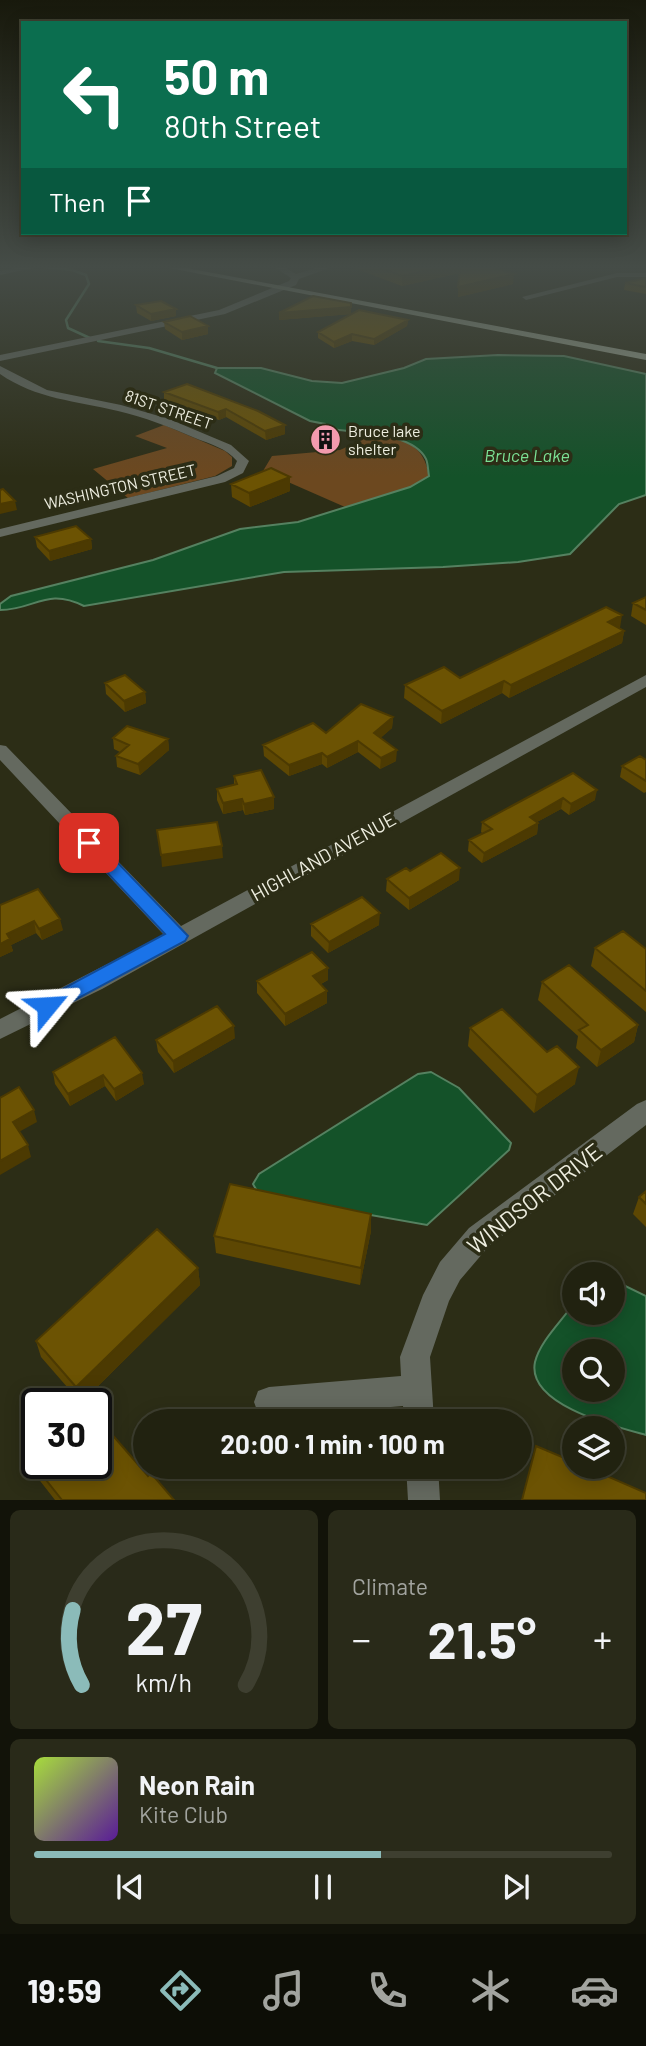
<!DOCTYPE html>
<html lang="en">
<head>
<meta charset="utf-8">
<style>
  body { margin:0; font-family:Barlow,sans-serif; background:#292a19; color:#f1f3f6; height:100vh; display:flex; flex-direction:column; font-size:26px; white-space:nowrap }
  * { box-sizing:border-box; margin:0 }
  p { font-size:23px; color:#a2a49f }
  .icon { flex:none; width:38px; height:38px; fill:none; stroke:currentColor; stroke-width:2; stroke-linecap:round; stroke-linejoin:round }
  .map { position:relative; height:1500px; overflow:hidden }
  .drawer { display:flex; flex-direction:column; gap:10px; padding:10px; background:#121309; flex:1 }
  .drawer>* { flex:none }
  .banner { position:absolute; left:21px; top:21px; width:606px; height:214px; border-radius:0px; box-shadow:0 4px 18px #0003,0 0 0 2px #3e3f30; background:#0b6e4f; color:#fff; overflow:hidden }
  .tools { position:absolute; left:562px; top:1262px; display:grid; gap:14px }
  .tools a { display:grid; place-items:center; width:63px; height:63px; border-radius:50%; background:#212210; box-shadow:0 4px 18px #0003,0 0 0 2px #3e3f30; font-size:35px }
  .speed { position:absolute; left:21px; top:1388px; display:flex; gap:14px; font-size:35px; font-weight:700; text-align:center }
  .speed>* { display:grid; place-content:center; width:91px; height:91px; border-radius:50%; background:#212210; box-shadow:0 4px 18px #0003,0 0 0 2px #3e3f30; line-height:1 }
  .speed .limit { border:4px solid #111; border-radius:10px; background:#fff; color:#111 }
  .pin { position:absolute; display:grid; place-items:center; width:60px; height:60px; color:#fff; margin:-30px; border-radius:14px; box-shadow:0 4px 10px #0006 }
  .me { position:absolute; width:77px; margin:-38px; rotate:63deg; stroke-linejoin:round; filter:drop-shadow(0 0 5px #0008) }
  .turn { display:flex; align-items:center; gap:24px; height:147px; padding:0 28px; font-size:32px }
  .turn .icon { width:91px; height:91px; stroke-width:2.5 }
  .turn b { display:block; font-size:49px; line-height:60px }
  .then { display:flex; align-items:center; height:66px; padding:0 28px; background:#0003; gap:14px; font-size:26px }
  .big { font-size:52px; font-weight:700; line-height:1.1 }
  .drawer .widget { flex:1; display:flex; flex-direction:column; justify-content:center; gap:10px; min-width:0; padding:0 24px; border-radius:10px; background:#292a19 }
  .drawer .dial { align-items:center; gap:0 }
  .dial svg { height:182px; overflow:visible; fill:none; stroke:#3e3f30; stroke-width:7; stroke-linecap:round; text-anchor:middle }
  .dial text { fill:#f1f3f6; stroke:none }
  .song { display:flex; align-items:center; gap:21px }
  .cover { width:84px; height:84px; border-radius:10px; background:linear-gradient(135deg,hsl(80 70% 55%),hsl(270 70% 35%)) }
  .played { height:7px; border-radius:4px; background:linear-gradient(90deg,#8bbbb9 60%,#3e3f30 60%) }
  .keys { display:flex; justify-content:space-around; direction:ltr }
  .heat { display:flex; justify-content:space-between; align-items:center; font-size:38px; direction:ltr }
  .drawer .tiles { flex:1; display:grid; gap:10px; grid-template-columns:1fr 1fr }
  .widget:last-child { grid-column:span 2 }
  .trip { position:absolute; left:133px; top:1409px; width:399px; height:70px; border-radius:35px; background:#212210; box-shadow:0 4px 18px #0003,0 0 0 2px #3e3f30; font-weight:700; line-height:70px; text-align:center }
  .tab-bar { display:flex; height:112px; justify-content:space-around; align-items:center; background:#0d0e06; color:#a2a49f }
  .tab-bar .icon { width:49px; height:49px }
  .tab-bar .on { color:#8bbbb9 }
  .tab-bar b { font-size:32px; color:#f1f3f6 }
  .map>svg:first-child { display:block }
  .green { fill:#6c481f }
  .water { fill:#145229; stroke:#558160; stroke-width:2; fill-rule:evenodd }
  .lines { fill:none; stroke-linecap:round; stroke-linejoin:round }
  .stream { stroke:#558160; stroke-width:2.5 }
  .minor { fill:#64695f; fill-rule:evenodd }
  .major { fill:#9ca692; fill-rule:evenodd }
  .wall { fill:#5d4703 }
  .shaded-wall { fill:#4c3a02 }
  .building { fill:#6c5303; stroke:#4c3a02; stroke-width:2 }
  .route { fill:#1a73e8; stroke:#114b97; stroke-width:2 }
  .labels { text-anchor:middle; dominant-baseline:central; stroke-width:7; stroke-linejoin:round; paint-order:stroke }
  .far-street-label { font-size:16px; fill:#eeeee0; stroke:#2c2d16 }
  .far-poi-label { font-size:16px; fill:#eeeee0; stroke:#2c2d16; text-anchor:start }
  .far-water-label { font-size:18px; font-style:italic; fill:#7be295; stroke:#2c2d16 }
  .street-label { font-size:19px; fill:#eeeee0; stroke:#2c2d16 }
  .near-street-label { font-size:23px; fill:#eeeee0; stroke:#2c2d16 }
</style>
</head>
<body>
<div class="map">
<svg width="646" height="1500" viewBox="0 0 646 1500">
  <rect width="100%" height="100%" fill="#2c2d16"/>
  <!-- green -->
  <path class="green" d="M164,425L225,451L232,457V466L215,476L128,498L93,469L167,448L135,436Z
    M375,434C404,439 424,444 429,476L410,487L345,507L263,471L272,456L340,450Z"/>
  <!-- water -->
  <path class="water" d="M498,355L564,356L646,374V495L619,504L570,554L518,562L443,567L284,572L84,606C46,587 35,610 0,610V604L11,596L153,560L240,529L298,522L410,487L429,476C428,471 428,463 426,459C412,431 354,434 327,428L325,424L310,421L215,373L217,368H261L312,381L342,383L404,368L426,359Z
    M431,1072L459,1088L511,1143L509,1150L427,1225L280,1199L257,1191L253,1184L259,1174L418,1074Z
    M613,1280L646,1296V1435C617,1427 526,1405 535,1362C540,1341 562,1321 574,1303V1312H612ZM574,1351H612V1390H574Z"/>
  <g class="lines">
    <!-- stream -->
    <path class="stream" d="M44,267L72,270L86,275L89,284L66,320L68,328L92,339
      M98,341L149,348L217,368"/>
    <!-- minor -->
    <path class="minor" d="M20,267H38L0,275V271Z
      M274,267H284L296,274L319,267H332L299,279L296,285L225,314L0,361V355L219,310L289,281L291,278Z
      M617,273H646V277H617L526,300L522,297Z
      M0,366L47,390L121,405L169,419L231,445L249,461L243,473L225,482L0,537V529L217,476L234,468L237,461C226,448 210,444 195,438C170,427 144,417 118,411C76,401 36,399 0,374Z
      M646,675V687L102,989L0,1039V1019L164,935L0,760V745L6,746L181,926Z
      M646,1100V1125L489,1246L460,1280L449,1301L430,1357L434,1421H404L403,1406L269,1417L258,1413L254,1402L258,1391L269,1387L401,1376L400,1357L423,1295L440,1262L469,1228L637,1104Z
      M406,1466H438L440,1500H408Z"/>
    <!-- major -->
    <path class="major" d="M164,267H181L646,354V360Z"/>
  </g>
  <!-- wall -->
  <path class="wall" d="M351,267H492L513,284L458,297L460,273L402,286Z
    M646,278V294L624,290L625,283Z
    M351,303V314L408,320L407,326L374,345L352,341L334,348L318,338V332L351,314L279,320V313Z
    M136,305L176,309V316L151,321L137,313Z
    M164,322L208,326V334L182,340L165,329Z
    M164,392L285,425V434L266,440L226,417L219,420L164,401Z
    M290,477V491L250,507L232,497L231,484Z
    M35,537L91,539L92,549L50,561L37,547Z
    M646,597V625L631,616L633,603Z
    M619,628L624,631L622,643L509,698L502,693L441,724L404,698L405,685L460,678L620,628Z
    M105,683L145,692L146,703L125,712L106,694Z
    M393,717L392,728L380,738L396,761L380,769L358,752L327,768L322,764L289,776L264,756L263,745L326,733Z
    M113,738L168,739L169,750L140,775L117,767L116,756L120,752L114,749Z
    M646,760V792L644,793L620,777L622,766Z
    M573,773L595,800L569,815L561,809L537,822L538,823L537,834L482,863L468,851L469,840L483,834L481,832L482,822Z
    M234,776L274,809L245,815L243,810L223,814L217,800V789L234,785Z
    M410,871L459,880L409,910L386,891L387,879Z
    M0,905L63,930L42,940L36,933L11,945L13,951L0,957Z
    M311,924L379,925L328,953L311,936Z
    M595,948L646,949V1012L591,966Z
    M328,968V980L321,984L327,1003L285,1026L257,993V981Z
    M542,982L638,1025L634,1042L597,1067L576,1048L578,1036L538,1000Z
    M470,1028L575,1084L534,1113L468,1046Z
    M115,1037L144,1084L116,1101L105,1086L70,1106L55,1084L53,1072Z
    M235,1038L174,1073L158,1052L156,1040Z
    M646,1191V1227L633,1214L639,1197Z
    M371,1231L360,1285L216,1253L214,1236Z
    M198,1268L200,1285L81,1403L41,1357L36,1341Z
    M31,1461L148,1476L174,1500H55L37,1477Z"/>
  <!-- shaded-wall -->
  <path class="shaded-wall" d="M442,267H460V273L402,286V276Z
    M514,274L513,284L458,297V287Z
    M351,307V314L279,320V313Z
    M176,309V316L151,321V314Z
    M408,320L407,326L374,345V339Z
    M208,326V334L182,340V332Z
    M352,334V341L334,348V342Z
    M226,409V417L219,420L218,412Z
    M285,425V434L266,440L265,431Z
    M290,477V491L250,507L249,493Z
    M15,501L17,510L0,514V504Z
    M91,539L92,549L50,561L49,551Z
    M622,615L620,628L606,634L608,622Z
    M624,631L622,643L509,698L511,685Z
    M504,681L502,693L441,724L442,711Z
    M145,692L146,703L125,712L124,701Z
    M393,717L392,728L374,744V733Z
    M168,739L169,750L140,775L138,764Z
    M358,741V752L327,768V757Z
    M397,750L396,761L380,769L381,758Z
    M322,753V764L289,776V765Z
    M597,790L595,800L569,815L571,804Z
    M274,797V809L245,815L244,804Z
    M563,798L561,809L528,827L530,817Z
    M242,799L243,810L223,814V803Z
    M538,823L537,834L482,863L484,853Z
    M222,846L223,858L162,867L161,855Z
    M460,868L459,880L409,910V898Z
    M380,913L379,925L328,953L329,942Z
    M60,919L63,930L42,940L39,929Z
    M34,921L36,933L11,945L13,951L0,957V944L7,934Z
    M328,968V980L314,987L313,976Z
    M327,991V1003L285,1026V1014Z
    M638,1025L634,1042L597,1067L601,1050Z
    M234,1026L235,1038L174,1073L173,1061Z
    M579,1067L575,1084L534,1113L537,1095Z
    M142,1073L144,1084L116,1101L114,1089Z
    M103,1075L105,1086L70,1106L68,1094Z
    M34,1110L37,1122L17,1133L13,1122Z
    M28,1145L31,1157L0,1175V1161Z
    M371,1214V1231L360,1285L361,1268Z
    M198,1268L200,1285L81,1403L76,1387Z"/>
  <!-- building -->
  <path class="building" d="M378,267H442L402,276Z
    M460,267H492L514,274L458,287Z
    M646,278V287L625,283Z
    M313,296L351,303V307L279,313Z
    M161,301L176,309L151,314L136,305Z
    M359,310L408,320L374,339L352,334L334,342L318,332Z
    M190,316L208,326L182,332L164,322Z
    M187,384L258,411L285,425L265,431L226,409L218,412L164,392Z
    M271,468L290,477L249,493L231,484Z
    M3,489L15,501L0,504V490Z
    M76,526L91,539L49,551L35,537Z
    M646,597V610L633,603Z
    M606,607L622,615L608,622L624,631L511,685L504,681L442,711L405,685L444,667L460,678Z
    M125,675L145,692L124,701L105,683Z
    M361,704L393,717L374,733L397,750L381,758L358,741L327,757L322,753L289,765L263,745L313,723L326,733Z
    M127,726L168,739L138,764L116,756L129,745L113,738Z
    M640,756L646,760V781L622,766Z
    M261,770L274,797L244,804L242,799L223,803L217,789L237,784L234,776Z
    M573,773L597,790L571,804L563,798L530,817L538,823L484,853L469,840L492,829L482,822Z
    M217,822L222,846L161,855L157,830Z
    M441,853L460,868L409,898L387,879L406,868L410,871Z
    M38,889L60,919L39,929L34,921L7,934L10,939L0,944V905Z
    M362,897L380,913L329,942L311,924Z
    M623,931L646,949V991L595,948Z
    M312,952L328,968L313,976L327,991L285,1014L257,981Z
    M569,965L638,1025L601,1050L579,1030L588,1025L542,982Z
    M217,1006L234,1026L173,1061L156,1040Z
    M502,1009L547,1052L557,1046L579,1067L537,1095L470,1028Z
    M115,1037L142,1073L114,1089L103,1075L68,1094L53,1072Z
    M19,1087L34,1110L13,1122L28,1145L0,1161V1098Z
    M230,1184L371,1214L361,1268L214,1236Z
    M646,1191V1204L639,1197Z
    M157,1229L198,1268L76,1387L36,1341Z
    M96,1416L148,1476L151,1473L174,1500H62L31,1461L37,1456V1463H96Z
    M536,1446L574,1462V1466H584L646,1493V1500H522Z"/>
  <!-- sky -->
  <linearGradient id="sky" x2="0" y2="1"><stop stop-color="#18190c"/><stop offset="0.56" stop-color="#454c47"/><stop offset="1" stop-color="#454c47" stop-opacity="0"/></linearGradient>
  <rect width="646" height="477" fill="url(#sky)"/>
  <!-- route -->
  <path class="route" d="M89,837L95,839L188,936L185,941L47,1015L40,1012L37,1006L40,1001L165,934L83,847L80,843L83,839Z"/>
  <!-- icons -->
  <defs>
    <symbol id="building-disc" viewBox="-11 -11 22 22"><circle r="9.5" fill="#f29aae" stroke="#2c2d16"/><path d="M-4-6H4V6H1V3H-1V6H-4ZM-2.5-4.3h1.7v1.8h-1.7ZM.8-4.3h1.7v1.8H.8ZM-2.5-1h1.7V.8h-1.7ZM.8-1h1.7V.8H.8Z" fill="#111"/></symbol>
  </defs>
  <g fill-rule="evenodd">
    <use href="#building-disc" x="308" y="422" width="35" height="35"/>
  </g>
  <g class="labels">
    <!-- far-street labels -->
    <g class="far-street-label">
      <text transform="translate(169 409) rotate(19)">81ST STREET</text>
      <text transform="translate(120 486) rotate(-13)">WASHINGTON STREET</text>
    </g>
    <!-- far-poi labels -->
    <g class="far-poi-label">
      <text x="348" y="430">Bruce lake<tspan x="348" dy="18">shelter</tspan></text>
    </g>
    <!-- far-water labels -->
    <g class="far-water-label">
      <text x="527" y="455">Bruce Lake</text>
    </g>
    <!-- street labels -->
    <g class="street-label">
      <text transform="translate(323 856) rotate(-29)">HIGHLAND AVENUE</text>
    </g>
    <!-- near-street labels -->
    <g class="near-street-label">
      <text transform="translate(534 1198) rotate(-38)">WINDSOR DRIVE</text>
    </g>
  </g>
</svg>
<div class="tools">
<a><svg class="icon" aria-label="sound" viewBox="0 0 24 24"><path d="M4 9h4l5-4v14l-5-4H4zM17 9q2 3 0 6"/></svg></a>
<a><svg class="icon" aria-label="search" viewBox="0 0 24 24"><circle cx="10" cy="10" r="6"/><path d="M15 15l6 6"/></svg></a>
<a><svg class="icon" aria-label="layers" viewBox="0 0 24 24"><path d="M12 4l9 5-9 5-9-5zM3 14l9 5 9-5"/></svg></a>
</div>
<div class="speed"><div class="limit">30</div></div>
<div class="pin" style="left:89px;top:843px;background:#d93025"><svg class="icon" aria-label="arrive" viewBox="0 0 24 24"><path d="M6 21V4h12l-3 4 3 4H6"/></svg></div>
<svg class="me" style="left:47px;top:1006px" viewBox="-20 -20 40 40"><path d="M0-17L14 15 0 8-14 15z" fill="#1a73e8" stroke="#fff" stroke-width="4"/></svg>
<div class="trip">20:00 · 1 min · 100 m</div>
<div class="banner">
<div class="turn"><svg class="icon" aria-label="left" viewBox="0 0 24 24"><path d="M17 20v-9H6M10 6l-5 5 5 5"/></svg><div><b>50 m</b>80th Street</div></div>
<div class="then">Then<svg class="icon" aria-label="arrive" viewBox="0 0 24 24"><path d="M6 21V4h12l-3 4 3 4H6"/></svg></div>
</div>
</div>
<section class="drawer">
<div class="tiles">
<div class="widget dial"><svg viewBox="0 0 100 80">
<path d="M14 69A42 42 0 1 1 86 69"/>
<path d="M14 69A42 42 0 0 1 10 36" stroke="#8bbbb9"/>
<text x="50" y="56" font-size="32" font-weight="700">27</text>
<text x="50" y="72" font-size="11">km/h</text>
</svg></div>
<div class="widget"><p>Climate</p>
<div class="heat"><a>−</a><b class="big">21.5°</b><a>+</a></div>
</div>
<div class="widget">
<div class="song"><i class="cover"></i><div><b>Neon Rain</b><p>Kite Club</p></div></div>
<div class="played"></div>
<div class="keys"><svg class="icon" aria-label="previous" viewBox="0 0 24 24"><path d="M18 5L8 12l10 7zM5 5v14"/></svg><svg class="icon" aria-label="pause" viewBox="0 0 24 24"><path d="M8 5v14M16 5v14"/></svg><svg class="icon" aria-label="next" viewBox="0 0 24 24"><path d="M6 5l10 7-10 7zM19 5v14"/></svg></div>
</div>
</div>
</section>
<nav class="tab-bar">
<b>19:59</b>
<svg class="icon on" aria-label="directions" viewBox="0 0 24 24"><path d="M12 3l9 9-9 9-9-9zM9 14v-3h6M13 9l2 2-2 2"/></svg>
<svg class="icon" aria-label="music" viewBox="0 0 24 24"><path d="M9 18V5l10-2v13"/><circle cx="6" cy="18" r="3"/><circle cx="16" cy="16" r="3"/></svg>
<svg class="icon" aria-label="phone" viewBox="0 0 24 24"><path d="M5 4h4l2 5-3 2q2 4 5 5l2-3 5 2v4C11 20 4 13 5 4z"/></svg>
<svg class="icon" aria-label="climate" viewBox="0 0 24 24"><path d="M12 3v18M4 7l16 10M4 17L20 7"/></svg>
<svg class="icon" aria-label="car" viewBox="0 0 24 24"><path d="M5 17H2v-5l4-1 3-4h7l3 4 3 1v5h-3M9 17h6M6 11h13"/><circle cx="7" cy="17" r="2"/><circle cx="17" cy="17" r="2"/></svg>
</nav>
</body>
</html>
